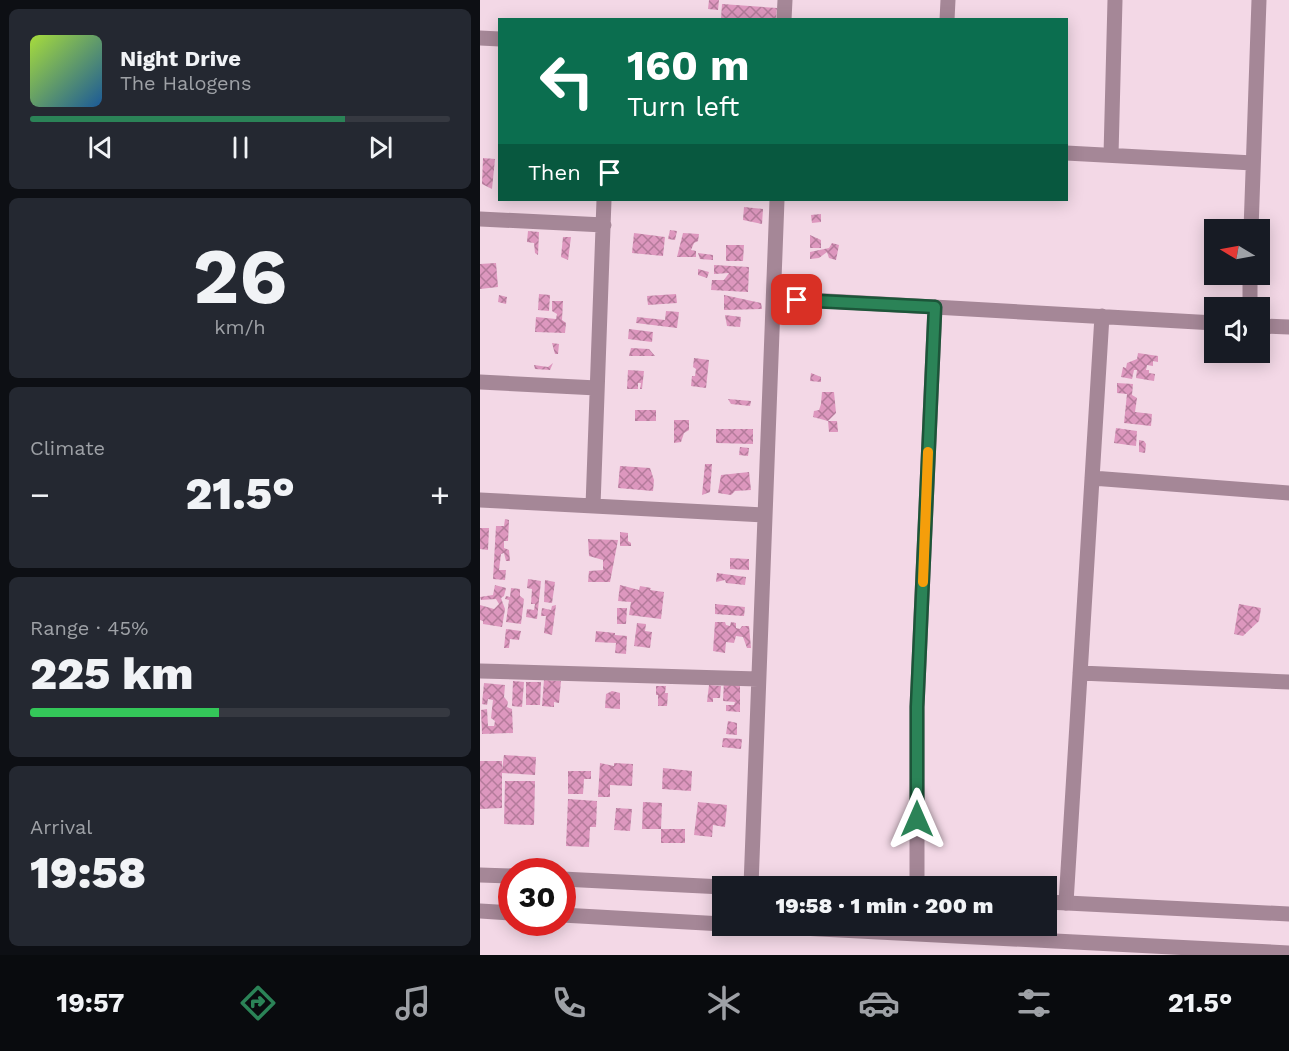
<!DOCTYPE html>
<html lang="en">
<head>
<meta charset="utf-8">
<style>
  body { margin:0; font-family:"Work Sans",sans-serif; background:#242831; color:#f1f3f6; height:100vh; display:flex; flex-direction:column; font-size:22px; white-space:nowrap }
  * { box-sizing:border-box; margin:0 }
  p { font-size:20px; color:#9ea1a6 }
  .icon { flex:none; width:33px; height:33px; fill:none; stroke:currentColor; stroke-width:2; stroke-linecap:round; stroke-linejoin:round }
  .map { position:relative; flex:1; overflow:hidden }
  .sheet { display:flex; flex-direction:column; gap:9px; padding:9px; background:#0d0f14; width:480px }
  .sheet>* { flex:none }
  .hud { position:absolute; left:18px; top:18px; width:570px; height:183px; border-radius:0px; box-shadow:0 3px 15px #0003; background:#0b6e4f; color:#fff; overflow:hidden }
  .needle { width:39px; rotate:280deg }
  .tools { position:absolute; left:724px; top:219px; display:grid; gap:12px }
  .tools a { display:grid; place-items:center; width:66px; height:66px; border-radius:0px; background:#171b24; box-shadow:0 3px 15px #0003; font-size:30px }
  .speed { position:absolute; left:18px; top:858px; display:flex; gap:12px; font-size:30px; font-weight:700; text-align:center }
  .speed>* { display:grid; place-content:center; width:78px; height:78px; border-radius:50%; background:#171b24; box-shadow:0 3px 15px #0003; line-height:1 }
  .speed .limit { border:9px solid #d22; background:#fff; color:#111 }
  .pin { position:absolute; display:grid; place-items:center; width:51px; height:51px; color:#fff; margin:-26px; border-radius:12px; box-shadow:0 3px 9px #0006 }
  .me { position:absolute; width:66px; margin:-33px; rotate:0deg; stroke-linejoin:round; filter:drop-shadow(0 0 4px #0008) }
  .turn { display:flex; align-items:center; gap:21px; height:126px; padding:0 30px; font-size:27px }
  .turn .icon { width:78px; height:78px; stroke-width:2.5 }
  .turn b { display:block; font-size:42px; line-height:51px }
  .then { display:flex; align-items:center; height:57px; padding:0 30px; background:#0003; gap:12px; font-size:22px }
  .big { font-size:45px; font-weight:800; line-height:1.1 }
  .sheet .tile { flex:1; display:flex; flex-direction:column; justify-content:center; gap:9px; min-width:0; padding:0 21px; border-radius:9px; background:#242831 }
  .sheet .dial { align-items:center; gap:0 }
  .dial b { font-size:78px; line-height:1 }
  .song { display:flex; align-items:center; gap:18px }
  .cover { width:72px; height:72px; border-radius:9px; background:linear-gradient(135deg,hsl(80 70% 55%),hsl(210 70% 35%)) }
  .played { height:6px; border-radius:3px; background:linear-gradient(90deg,#2b8357 75%,#363941 75%) }
  .keys { display:flex; justify-content:space-around; direction:ltr }
  .heat { display:flex; justify-content:space-between; align-items:center; font-size:33px; direction:ltr }
  .charge { height:9px; border-radius:4px; background:linear-gradient(90deg,#34c759 45%,#363941 0) }
  .trip { position:absolute; left:232px; top:876px; width:345px; height:60px; border-radius:0px; background:#171b24; box-shadow:0 3px 15px #0003; font-weight:800; line-height:60px; text-align:center }
  .menu { display:flex; height:96px; justify-content:space-around; align-items:center; background:#090b0e; color:#9ea1a6 }
  .menu .icon { width:42px; height:42px }
  .menu .on { color:#2b8357 }
  .menu b { font-size:27px; color:#f1f3f6 }
  main { display:flex; flex:1; min-height:0 }
  .map>svg:first-child { display:block }
  .building { fill:url(#building-cross-hatch) }
  .lines { fill:none; stroke-linecap:round; stroke-linejoin:round }
  .minor { stroke:#a58797; stroke-width:15 }
  .tertiary { stroke:#a58797; stroke-width:15 }
  .route-casing { stroke:#1c5539; stroke-width:15 }
  .route { stroke:#2b8357; stroke-width:10 }
  .slow { stroke:#f59e0b; stroke-width:10 }
</style>
</head>
<body>
<main>
<section class="sheet">
<div class="tile">
<div class="song"><i class="cover"></i><div><b>Night Drive</b><p>The Halogens</p></div></div>
<div class="played"></div>
<div class="keys"><svg class="icon" aria-label="previous" viewBox="0 0 24 24"><path d="M18 5L8 12l10 7zM5 5v14"/></svg><svg class="icon" aria-label="pause" viewBox="0 0 24 24"><path d="M8 5v14M16 5v14"/></svg><svg class="icon" aria-label="next" viewBox="0 0 24 24"><path d="M6 5l10 7-10 7zM19 5v14"/></svg></div>
</div>
<div class="tile dial"><b>26</b><p>km/h</p></div>
<div class="tile"><p>Climate</p>
<div class="heat"><a>−</a><b class="big">21.5°</b><a>+</a></div>
</div>
<div class="tile"><p>Range · 45%</p><b class="big">225 km</b><div class="charge"></div></div>
<div class="tile"><p>Arrival</p><b class="big">19:58</b></div>
</section>
<div class="map">
<svg width="809" height="955" viewBox="0 0 809 955">
  <defs>
    <pattern id="building-cross-hatch" width="8" height="8" patternUnits="userSpaceOnUse" patternTransform="scale(1.5)"><rect width="8" height="8" fill="#dd97be"/><path d="M0 0l8 8M0 8l8-8" fill="none" stroke="#b47b9b"/></pattern>
  </defs>
  <rect width="100%" height="100%" fill="#f3d8e6"/>
  <!-- building -->
  <path class="building" d="M229,0H239L238,10L228,9Z
    M242,4L297,8L296,20L241,19Z
    M3,158L15,159L12,189L2,184Z
    M264,207L283,209L282,224L263,220Z
    M341,214V222L332,223L331,215Z
    M190,230L197,231L195,240L188,239Z
    M48,231L59,232L58,255L55,253L54,243L47,242Z
    M154,233L185,237L183,256L152,253Z
    M203,233L219,234L218,241L214,243L211,250L216,251V257H197Z
    M330,235L341,240V248H330Z
    M83,237H91L88,260L81,257Z
    M352,243L359,245L356,260L349,258L347,252L339,258L330,259V252L349,248Z
    M246,245H264L263,261H246Z
    M218,253L233,255V260L220,259Z
    M16,263L18,287L0,289V264Z
    M234,265L269,267L268,292L231,290L232,280H244L249,273L234,274Z
    M218,269L229,272L227,278L218,275Z
    M59,294L70,295L69,311L58,310Z
    M196,294L197,303L168,305L167,296Z
    M19,295L27,297L26,304L18,302Z
    M244,295L281,303L282,309L244,310Z
    M72,301H83L82,320L86,323L85,333L55,332L56,317L76,319L77,314L72,311Z
    M186,311L199,312L197,328L156,323L157,317L185,320Z
    M245,315L261,317L260,327L247,326Z
    M149,329L173,332L172,342L148,339Z
    M72,343L79,344L78,354H75Z
    M151,348L169,349L175,356H149Z
    M658,353L678,356V362L673,361V366L667,365L666,370H669V373L675,374L674,381L656,378L657,370H654L652,379L641,377L643,367L646,368L647,363L657,359Z
    M214,358L229,360L226,388L211,386L212,376H215L216,369L213,367Z
    M73,363L70,370L55,369L54,365L68,367Z
    M148,370L164,371L162,389H160L161,383H158V389H147Z
    M331,373L341,377V382L330,381Z
    M637,383L653,384L652,395L657,398L655,412L672,414L671,426L644,423L647,394L637,393Z
    M342,392H354L356,413L348,421L333,417L334,411L339,410L341,404Z
    M248,399L271,401L270,406L251,404Z
    M155,410H176V421H155Z
    M194,420H209V430L204,433L201,442L194,443Z
    M348,421H357L358,432H349Z
    M636,428L657,431L656,446L634,443Z
    M236,429H273V444L236,443Z
    M659,440L664,441L666,444L665,453L659,452Z
    M260,447L269,448L268,456L259,455Z
    M225,464H232L230,492L222,495Z
    M140,466L170,468L174,480L173,491L138,488Z
    M269,472L271,490L255,491L251,495L238,493L241,475Z
    M25,519L29,520L28,541H24V548L29,550L30,561H26L24,553L21,554L19,570H26L25,580L13,579L16,526H24Z
    M0,528H9L8,550L0,549Z
    M140,532L148,533V541L151,543V546H140Z
    M108,539L138,540L130,582H108L109,571L123,570V560L109,556Z
    M250,558L269,559V570L250,569Z
    M237,573L266,577L265,585L246,583L245,580L236,582Z
    M48,579L61,581L57,619L46,617L47,609L54,610L55,604H51L52,589L47,588Z
    M65,580L75,582L72,603L64,602Z
    M15,585L26,588L24,596L21,598L25,609L22,627L3,624V621L0,620V605L14,609L19,604L16,599L1,600L0,597L13,595Z
    M140,585L159,590L160,586L171,588L170,590L184,592L181,619L149,615L151,602L138,601Z
    M31,588L40,589V596L44,599L41,624L26,622L29,600L25,599L26,596L30,597Z
    M235,604L265,607L264,616L235,614Z
    M759,604L781,608L779,621L763,636L754,634Z
    M76,605L72,635L64,633L66,616H61L62,608L71,610L72,606Z
    M137,608H147L146,624H137Z
    M235,622H245L246,625L250,626L251,622L256,623V628L260,629L262,626H269L271,648H267L263,637L256,636L254,643L246,642L245,653L233,651Z
    M157,623L166,624L165,631L172,632L170,648L154,646Z
    M26,629L41,631L39,640L30,639L29,648H24Z
    M116,631L135,633V635L147,636L146,654L135,653L136,643L115,642Z
    M64,680L81,681L79,703L74,702V707L62,706Z
    M244,680L260,681V712L246,711V705H254L255,702L243,701Z
    M33,681L44,682L42,707L32,706Z
    M46,682H61L60,705H46Z
    M4,683L25,685L24,697L28,702L27,707L32,709L33,733L2,734L1,710L7,709L8,726H14L15,721L11,718L13,700L8,699L7,705L2,704Z
    M229,685L241,686L240,698H233V702H227Z
    M176,686H186L185,693H188L187,706H178V695H176Z
    M132,691L140,693V709L125,708L126,694Z
    M248,721L257,723V735L246,734Z
    M243,738L262,739L261,749L242,747Z
    M24,755L56,757L55,775L22,773V808L0,809V761H22V770Z
    M120,763L134,766V763L153,764L152,786L130,785V797H118Z
    M183,768L212,771L211,791L182,789Z
    M88,771H111V779H104L103,794H88Z
    M25,781H55L54,825L24,824Z
    M88,799L117,801L116,827H110L109,847L86,846Z
    M163,802L182,803L181,829H162Z
    M218,802L247,805L245,827L233,825L232,837L214,835Z
    M136,808L152,809L150,831L134,830Z
    M181,829H205V843H181Z"/>
  <g class="lines">
    <!-- minor -->
    <path class="minor" d="M304,20L305,0
      M467,20L468,0
      M0,38L20,39
      M586,153L773,163
      M631,155L635,0
      M0,219L124,225
      M771,230L779,0
      M294,298L735,323
      M770,308V274
      M780,326L809,327
      M0,382L117,388
      M612,478L809,493
      M0,500L285,515
      M113,506L124,200
      M0,671L278,679
      M600,673L809,682
      M271,886L297,200
      M437,886V707L455,307
      M586,903L622,316"/>
    <!-- tertiary -->
    <path class="tertiary" d="M0,875L32,876
      M82,879L243,887
      M567,902L809,914
      M0,911L32,913
      M82,915L243,924
      M280,926L809,953"/>
  </g>
  <g class="lines">
    <defs>
      <path id="route" d="M317,300L455,307L437,707V819"/>
    </defs>
    <!-- route casing -->
    <use href="#route" class="route-casing"/>
    <!-- route -->
    <use href="#route" class="route"/>
    <!-- slow -->
    <path class="slow" d="M443,582L448,452"/>
  </g>
</svg>
<div class="tools">
<a><svg class="needle" viewBox="-14 -14 28 28"><path d="M0-13l5 13h-10z" fill="#e53935"/><path d="M0 13l5-13h-10z" fill="#9ea1a6"/></svg></a>
<a><svg class="icon" aria-label="sound" viewBox="0 0 24 24"><path d="M4 9h4l5-4v14l-5-4H4zM17 9q2 3 0 6"/></svg></a>
</div>
<div class="speed"><div class="limit">30</div></div>
<div class="pin" style="left:317px;top:300px;background:#d93025"><svg class="icon" aria-label="arrive" viewBox="0 0 24 24"><path d="M6 21V4h12l-3 4 3 4H6"/></svg></div>
<svg class="me" style="left:437px;top:819px" viewBox="-20 -20 40 40"><path d="M0-17L14 15 0 8-14 15z" fill="#2b8357" stroke="#fff" stroke-width="4"/></svg>
<div class="trip">19:58 · 1 min · 200 m</div>
<div class="hud">
<div class="turn"><svg class="icon" aria-label="left" viewBox="0 0 24 24"><path d="M17 20v-9H6M10 6l-5 5 5 5"/></svg><div><b>160 m</b>Turn left</div></div>
<div class="then">Then<svg class="icon" aria-label="arrive" viewBox="0 0 24 24"><path d="M6 21V4h12l-3 4 3 4H6"/></svg></div>
</div>
</div>
</main>
<nav class="menu">
<b>19:57</b>
<svg class="icon on" aria-label="directions" viewBox="0 0 24 24"><path d="M12 3l9 9-9 9-9-9zM9 14v-3h6M13 9l2 2-2 2"/></svg>
<svg class="icon" aria-label="music" viewBox="0 0 24 24"><path d="M9 18V5l10-2v13"/><circle cx="6" cy="18" r="3"/><circle cx="16" cy="16" r="3"/></svg>
<svg class="icon" aria-label="phone" viewBox="0 0 24 24"><path d="M5 4h4l2 5-3 2q2 4 5 5l2-3 5 2v4C11 20 4 13 5 4z"/></svg>
<svg class="icon" aria-label="climate" viewBox="0 0 24 24"><path d="M12 3v18M4 7l16 10M4 17L20 7"/></svg>
<svg class="icon" aria-label="car" viewBox="0 0 24 24"><path d="M5 17H2v-5l4-1 3-4h7l3 4 3 1v5h-3M9 17h6M6 11h13"/><circle cx="7" cy="17" r="2"/><circle cx="17" cy="17" r="2"/></svg>
<svg class="icon" aria-label="filters" viewBox="0 0 24 24"><path d="M4 7h16M4 17h16"/><circle cx="9" cy="7" r="2"/><circle cx="15" cy="17" r="2"/></svg>
<b>21.5°</b>
</nav>
</body>
</html>
